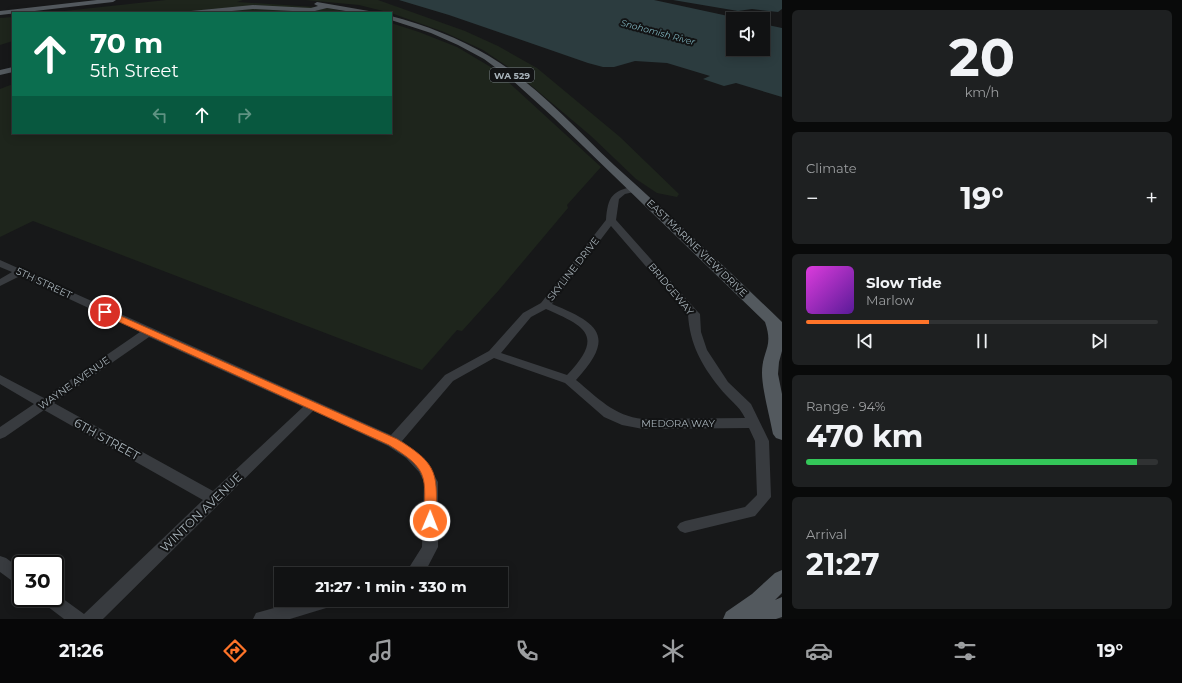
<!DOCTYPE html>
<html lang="en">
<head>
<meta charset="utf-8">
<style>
  body { margin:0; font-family:Montserrat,sans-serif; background:#1e2021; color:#f1f3f6; height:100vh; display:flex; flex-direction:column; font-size:15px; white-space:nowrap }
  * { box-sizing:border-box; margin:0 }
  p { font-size:13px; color:#9c9ea0 }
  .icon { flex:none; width:22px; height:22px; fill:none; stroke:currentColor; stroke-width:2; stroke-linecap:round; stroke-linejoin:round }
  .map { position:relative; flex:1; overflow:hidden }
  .sheet { display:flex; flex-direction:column; gap:10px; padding:10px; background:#090a0a; width:400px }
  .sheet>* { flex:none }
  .guide { position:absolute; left:12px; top:12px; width:380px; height:122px; border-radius:0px; box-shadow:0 2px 10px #0003,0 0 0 1px #303233; background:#0b6e4f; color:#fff; overflow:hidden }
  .tools { position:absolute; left:726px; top:12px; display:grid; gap:8px }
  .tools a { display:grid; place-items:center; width:44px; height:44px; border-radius:0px; background:#111213; box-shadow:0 2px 10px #0003,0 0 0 1px #303233; font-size:20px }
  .speed { position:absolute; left:12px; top:555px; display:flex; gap:8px; font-size:20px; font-weight:700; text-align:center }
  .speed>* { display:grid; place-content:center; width:52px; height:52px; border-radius:50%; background:#111213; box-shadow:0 2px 10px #0003,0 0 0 1px #303233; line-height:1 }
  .speed .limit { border:2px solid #111; border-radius:6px; background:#fff; color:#111 }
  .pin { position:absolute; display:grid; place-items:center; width:34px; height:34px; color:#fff; margin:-17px; border:2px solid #fff; border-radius:50%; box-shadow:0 1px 4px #0007 }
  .me { position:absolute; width:44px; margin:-22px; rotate:1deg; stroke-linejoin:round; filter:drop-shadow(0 0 3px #0008) }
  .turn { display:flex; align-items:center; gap:14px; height:84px; padding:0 12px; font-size:18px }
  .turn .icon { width:52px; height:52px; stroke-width:2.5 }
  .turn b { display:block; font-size:28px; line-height:34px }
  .lanes { display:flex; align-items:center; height:38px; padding:0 12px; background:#0003; justify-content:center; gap:20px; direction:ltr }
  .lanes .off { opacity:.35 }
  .big { font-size:30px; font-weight:700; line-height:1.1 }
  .sheet .widget { flex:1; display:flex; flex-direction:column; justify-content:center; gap:6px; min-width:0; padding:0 14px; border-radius:6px; background:#1e2021 }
  .sheet .dial { align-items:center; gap:0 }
  .dial b { font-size:52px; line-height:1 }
  .song { display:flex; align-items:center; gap:12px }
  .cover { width:48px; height:48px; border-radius:6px; background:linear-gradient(135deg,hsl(300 70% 55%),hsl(270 70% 35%)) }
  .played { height:4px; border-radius:2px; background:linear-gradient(90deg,#ff7429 35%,#303233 35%) }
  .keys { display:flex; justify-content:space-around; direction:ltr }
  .heat { display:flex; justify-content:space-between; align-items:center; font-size:22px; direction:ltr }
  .charge { height:6px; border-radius:3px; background:linear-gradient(90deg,#34c759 94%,#303233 0) }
  .trip { position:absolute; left:274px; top:567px; width:234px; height:40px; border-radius:0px; background:#111213; box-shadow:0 2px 10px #0003,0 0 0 1px #303233; font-weight:700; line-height:40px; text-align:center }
  .menu { display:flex; height:64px; justify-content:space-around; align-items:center; background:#070708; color:#9c9ea0 }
  .menu .icon { width:28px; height:28px }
  .menu .on { color:#ff7429 }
  .menu b { font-size:18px; color:#f1f3f6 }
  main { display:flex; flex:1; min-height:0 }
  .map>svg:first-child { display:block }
  .green { fill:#1e251c }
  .water { fill:#2c3c3f }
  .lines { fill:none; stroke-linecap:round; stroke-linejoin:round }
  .minor { fill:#383b3f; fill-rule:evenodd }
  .major { fill:#53595e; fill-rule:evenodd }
  .route { fill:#ff7429; stroke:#a64b1b }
  .labels { text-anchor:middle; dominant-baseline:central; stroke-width:4; stroke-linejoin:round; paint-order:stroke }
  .far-water-label { font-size:9px; font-style:italic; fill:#7cafb9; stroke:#121314 }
  .shield { fill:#121314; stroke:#7b8388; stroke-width:1 }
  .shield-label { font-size:9px; font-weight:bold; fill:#a8b3ba }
  .street-label { font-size:10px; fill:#a8b3ba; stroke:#121314 }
  .near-street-label { font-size:12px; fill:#a8b3ba; stroke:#121314 }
</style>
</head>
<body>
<main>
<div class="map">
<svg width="782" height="619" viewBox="0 0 782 619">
  <rect width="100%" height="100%" fill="#171819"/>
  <!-- green -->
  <path class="green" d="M166,0H243L237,2L316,7L314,11L327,8L354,13H46Z
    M305,0H378L465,31L498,46L537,68L620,137L679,194L677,197L657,193L636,179L591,136L514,71L483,50L444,32L391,13L359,5Z
    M13,17V41L0,45V18Z
    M391,23L419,32L457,47L494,69L601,167L567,205L568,208L499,290L462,331L457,330L422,370L33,221L0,237V89L13,84V133H391Z"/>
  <!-- water -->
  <path class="water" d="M399,0H654L742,19H733V49H763V24L782,28V97L736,83L724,86L703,79L710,76L667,63L635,61L614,67H603L588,63L449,15Z
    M673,0H782V9L778,12L752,9L738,11Z"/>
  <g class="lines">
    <!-- minor -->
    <path class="minor" d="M635,186L639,189L638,191L625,194L619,199L616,220L698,312L700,314L701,332L707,350L728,382L751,404L769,441L771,497L755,516L685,533L680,531L677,527L680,523L685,521L745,507L757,495L755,441L749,428L643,429L622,425L604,417L565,383L494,358L453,381L402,441L425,459L438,482V547L424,574H405L422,547L424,482L419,472L406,458L388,446L313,411L103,619H64L43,603L41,598H55V593L84,614L203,500L44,410L5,437L0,439V427L34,404L0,384V375L44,398L140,332L20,276L0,286V279L12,272L0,267V260L391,435L445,375L489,351L523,313L541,303L606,220C608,196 612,191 635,186ZM611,226L688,315C690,344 701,364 719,387C728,399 739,405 745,418L643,419C614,416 598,398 576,380C617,336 598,323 552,304ZM546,309C587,327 604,336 567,375L501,353L531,317ZM149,337L303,407L213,491L54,403Z
      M0,556L6,558L21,569V585L15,583L0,572Z
      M303,600H338L336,605L290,619H253L256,613Z"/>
    <!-- major -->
    <path class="major" d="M97,0H116L113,2L0,15V11Z
      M317,2L369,11L372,13H358L327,8L311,12L253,9L211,13H188L191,11L253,5L311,8L318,6L314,4Z
      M391,16C425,25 459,38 489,56C536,84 574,127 614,165C671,216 727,269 782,322V351L779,362L778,374L782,394V440L776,438L773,434C770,417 762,389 762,373C762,350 774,348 765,322L553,117L511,79L484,59L458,45L431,33L391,20Z
      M13,67V72L0,75V70Z
      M782,570V593L775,600L782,597V617L776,619H723L726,612L752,594L775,573Z"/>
  </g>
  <!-- route -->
  <path class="route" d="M105,309L397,439C440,465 437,474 436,521L435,524L430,526L426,524L424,521C425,476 430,470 389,445L102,314L101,312L102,310Z"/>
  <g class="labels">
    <!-- far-water labels -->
    <g class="far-water-label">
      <text transform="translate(658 32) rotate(15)">Snohomish River</text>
    </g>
    <!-- shield labels -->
    <rect class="shield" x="490" y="68" width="44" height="14" rx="3"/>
    <g class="shield-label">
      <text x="512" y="75">WA 529</text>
    </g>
    <!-- street labels -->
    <g class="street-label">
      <text transform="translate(697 248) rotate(44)">EAST MARINE VIEW DRIVE</text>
      <text transform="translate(573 269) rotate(-52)">SKYLINE DRIVE</text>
      <text transform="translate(44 283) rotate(25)">5TH STREET</text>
      <text transform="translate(671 289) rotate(50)">BRIDGEWAY</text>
      <text transform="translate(74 383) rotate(-35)">WAYNE AVENUE</text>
      <text x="678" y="423">MEDORA WAY</text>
    </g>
    <!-- near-street labels -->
    <g class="near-street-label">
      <text transform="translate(107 439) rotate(29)">6TH STREET</text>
      <text transform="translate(201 512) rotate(-44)">WINTON AVENUE</text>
    </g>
  </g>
</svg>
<div class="tools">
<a><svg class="icon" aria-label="sound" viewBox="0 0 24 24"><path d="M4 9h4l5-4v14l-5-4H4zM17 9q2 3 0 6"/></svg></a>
</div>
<div class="speed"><div class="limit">30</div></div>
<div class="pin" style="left:105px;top:312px;background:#d93025"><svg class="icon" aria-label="arrive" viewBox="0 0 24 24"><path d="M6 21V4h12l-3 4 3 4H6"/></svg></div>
<svg class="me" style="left:430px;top:521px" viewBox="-20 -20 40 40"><circle r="17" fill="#ff7429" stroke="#fff" stroke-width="3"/><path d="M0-11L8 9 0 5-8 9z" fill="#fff"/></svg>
<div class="trip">21:27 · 1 min · 330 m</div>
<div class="guide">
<div class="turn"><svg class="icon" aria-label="ahead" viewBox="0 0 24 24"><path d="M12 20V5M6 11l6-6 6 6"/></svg><div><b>70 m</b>5th Street</div></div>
<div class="lanes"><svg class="icon off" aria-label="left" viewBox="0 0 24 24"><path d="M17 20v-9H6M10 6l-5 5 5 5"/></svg><svg class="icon" aria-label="ahead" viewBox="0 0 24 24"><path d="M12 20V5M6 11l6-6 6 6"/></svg><svg class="icon off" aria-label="right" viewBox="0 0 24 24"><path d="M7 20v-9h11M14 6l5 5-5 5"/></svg></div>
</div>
</div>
<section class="sheet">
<div class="widget dial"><b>20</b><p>km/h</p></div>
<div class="widget"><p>Climate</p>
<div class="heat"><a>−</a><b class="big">19°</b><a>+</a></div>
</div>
<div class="widget">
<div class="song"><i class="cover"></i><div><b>Slow Tide</b><p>Marlow</p></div></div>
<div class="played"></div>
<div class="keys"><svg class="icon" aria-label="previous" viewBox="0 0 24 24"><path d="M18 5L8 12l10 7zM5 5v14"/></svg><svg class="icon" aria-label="pause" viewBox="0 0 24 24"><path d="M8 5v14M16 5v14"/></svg><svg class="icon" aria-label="next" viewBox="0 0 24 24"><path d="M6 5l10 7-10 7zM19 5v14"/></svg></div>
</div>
<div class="widget"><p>Range · 94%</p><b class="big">470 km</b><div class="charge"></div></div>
<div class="widget"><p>Arrival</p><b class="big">21:27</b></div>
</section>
</main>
<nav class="menu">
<b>21:26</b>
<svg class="icon on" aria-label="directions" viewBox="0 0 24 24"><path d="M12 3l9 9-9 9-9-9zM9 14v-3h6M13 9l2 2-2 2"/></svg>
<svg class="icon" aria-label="music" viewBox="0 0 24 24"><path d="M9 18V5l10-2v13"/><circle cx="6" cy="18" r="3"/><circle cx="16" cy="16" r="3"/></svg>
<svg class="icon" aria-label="phone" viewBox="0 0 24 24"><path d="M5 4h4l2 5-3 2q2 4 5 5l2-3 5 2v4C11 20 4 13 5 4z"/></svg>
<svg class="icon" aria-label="climate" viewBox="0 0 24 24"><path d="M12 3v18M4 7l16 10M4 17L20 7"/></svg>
<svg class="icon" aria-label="car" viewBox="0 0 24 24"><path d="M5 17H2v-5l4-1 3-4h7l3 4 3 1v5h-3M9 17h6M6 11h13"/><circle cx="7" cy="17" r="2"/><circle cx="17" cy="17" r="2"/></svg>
<svg class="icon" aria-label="filters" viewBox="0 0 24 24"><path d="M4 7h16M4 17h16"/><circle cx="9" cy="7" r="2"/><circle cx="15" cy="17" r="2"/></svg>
<b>19°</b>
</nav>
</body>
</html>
